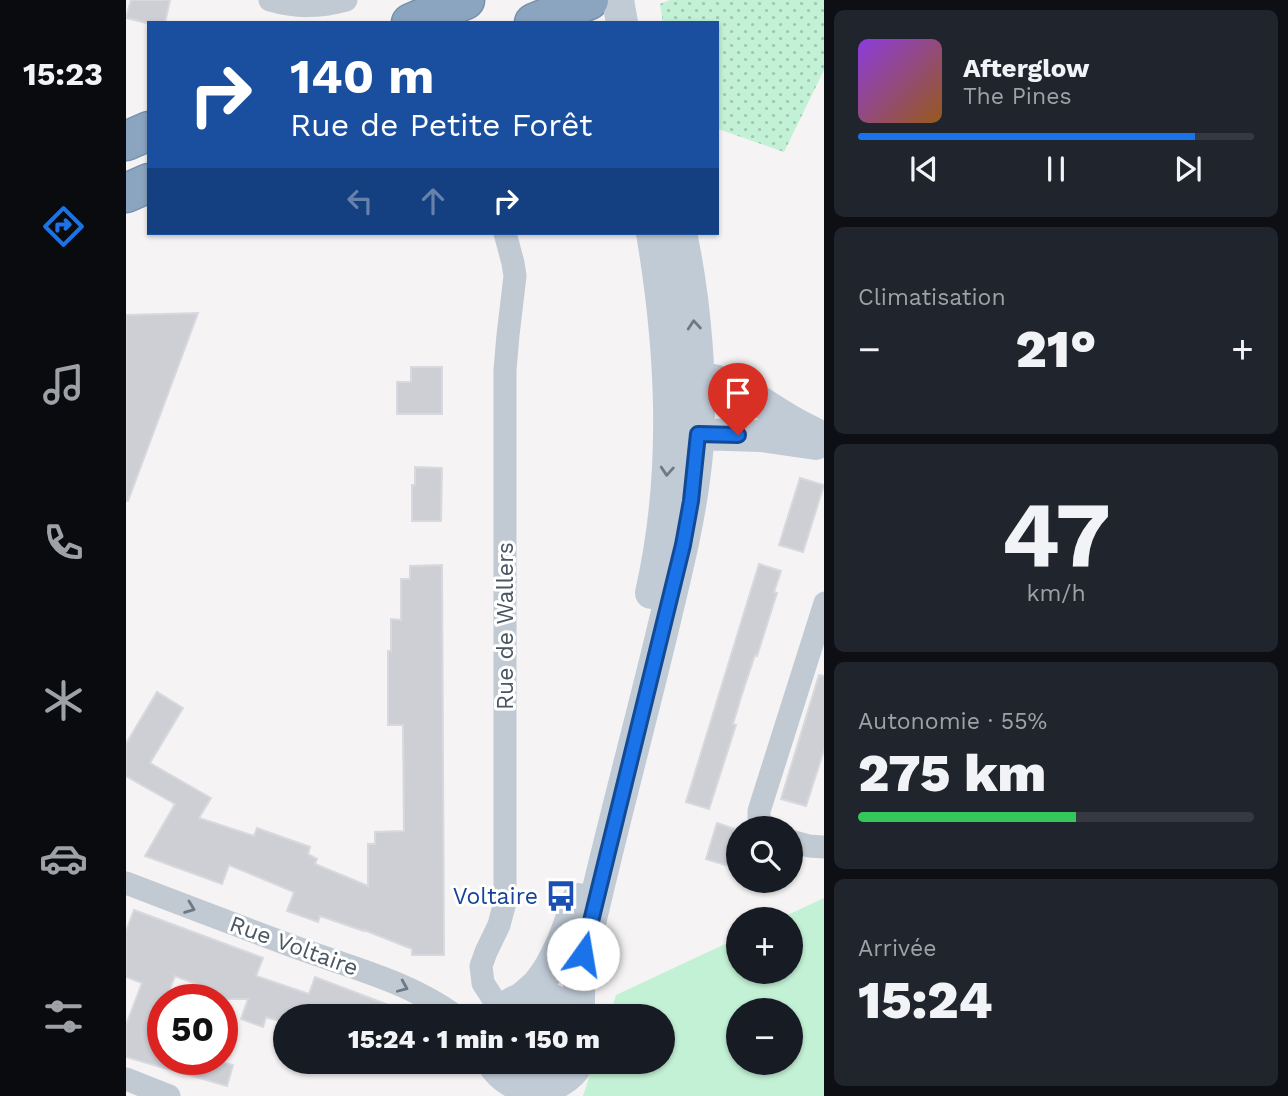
<!DOCTYPE html>
<html lang="fr">
<head>
<meta charset="utf-8">
<style>
  body { margin:0; font-family:"Work Sans",sans-serif; background:#20242c; color:#f1f3f6; height:100vh; display:flex; flex-direction:column; font-size:26px; white-space:nowrap }
  * { box-sizing:border-box; margin:0 }
  p { font-size:23px; color:#9ea1a6 }
  .icon { flex:none; width:38px; height:38px; fill:none; stroke:currentColor; stroke-width:2; stroke-linecap:round; stroke-linejoin:round }
  .map { position:relative; flex:1; overflow:hidden }
  .side { display:flex; flex-direction:column; gap:10px; padding:10px; background:#0d0f14; width:464px }
  .side>* { flex:none }
  .banner { position:absolute; left:21px; top:21px; width:572px; height:214px; border-radius:0px; box-shadow:0 2px 5px #0004; background:#1a4fa0; color:#fff; overflow:hidden }
  .fabs { position:absolute; left:600px; top:816px; display:grid; gap:14px }
  .fabs a { display:grid; place-items:center; width:77px; height:77px; border-radius:50%; background:#171b24; box-shadow:0 2px 5px #0004; font-size:35px }
  .speed { position:absolute; left:21px; top:984px; display:flex; gap:14px; font-size:35px; font-weight:700; text-align:center }
  .speed>* { display:grid; place-content:center; width:91px; height:91px; border-radius:50%; background:#171b24; box-shadow:0 2px 5px #0004; line-height:1 }
  .speed .limit { border:10px solid #d22; background:#fff; color:#111 }
  .pin { position:absolute; display:grid; place-items:center; width:60px; height:60px; color:#fff; margin:-72px -30px; border-radius:50% 50% 50% 0; rotate:-45deg; box-shadow:0 0 7px #0007 }
  .pin .icon { rotate:45deg }
  .me { position:absolute; width:77px; margin:-38px; rotate:13deg; stroke-linejoin:round; filter:drop-shadow(0 0 5px #0008) }
  .turn { display:flex; align-items:center; gap:24px; height:147px; padding:0 28px; font-size:32px }
  .turn .icon { width:91px; height:91px; stroke-width:2.5 }
  .turn b { display:block; font-size:49px; line-height:60px }
  .lanes { display:flex; align-items:center; height:66px; padding:0 28px; background:#0003; justify-content:center; gap:35px; direction:ltr }
  .lanes .off { opacity:.35 }
  .big { font-size:52px; font-weight:800; line-height:1.1 }
  .side .tile { flex:1; display:flex; flex-direction:column; justify-content:center; gap:10px; min-width:0; padding:0 24px; border-radius:10px; background:#20242c }
  .side .dial { align-items:center; gap:0 }
  .dial b { font-size:91px; line-height:1 }
  .song { display:flex; align-items:center; gap:21px }
  .cover { width:84px; height:84px; border-radius:10px; background:linear-gradient(135deg,hsl(270 70% 55%),hsl(30 70% 35%)) }
  .played { height:7px; border-radius:4px; background:linear-gradient(90deg,#1a73e8 85%,#363941 85%) }
  .keys { display:flex; justify-content:space-around; direction:ltr }
  .heat { display:flex; justify-content:space-between; align-items:center; font-size:38px; direction:ltr }
  .charge { height:10px; border-radius:5px; background:linear-gradient(90deg,#34c759 55%,#363941 0) }
  .trip { position:absolute; left:147px; top:1004px; width:402px; height:70px; border-radius:35px; background:#171b24; box-shadow:0 2px 5px #0004; font-weight:800; line-height:70px; text-align:center }
  main { display:flex; flex:1; min-height:0 }
  .dock { display:flex; flex-direction:column; width:126px; justify-content:space-around; align-items:center; background:#090b0e; color:#9ea1a6 }
  .dock .icon { width:49px; height:49px }
  .dock .current { color:#1a73e8 }
  .dock b { font-size:32px; color:#f1f3f6 }
  .map>svg:first-child { display:block }
  .grass { fill:url(#grass-dots) }
  .garden { fill:#c3f1d5; fill-rule:evenodd }
  .building { fill:#cdcfd5; stroke:#d7d9de; stroke-width:2 }
  .lines { fill:none; stroke-linecap:round; stroke-linejoin:round }
  .highway-casing { stroke:#7690ad; stroke-width:41 }
  .street { stroke:#c1cad2; stroke-width:23 }
  .secondary { stroke:#c1cbd6; stroke-width:32 }
  .highway { stroke:#8ba5c1; stroke-width:38 }
  .oneway { stroke:#6e7984 }
  .oneway2 { stroke:#6e7983 }
  .route-casing { stroke:#114b97; stroke-width:18 }
  .route { stroke:#1a73e8; stroke-width:12 }
  .labels { text-anchor:middle; dominant-baseline:central; stroke-width:6; stroke-linejoin:round; paint-order:stroke }
  .street-label { font-size:23px; fill:#4a5661; stroke:#fff }
  .transit-label { font-size:23px; fill:#164399; stroke:#fff; text-anchor:end }
</style>
</head>
<body>
<main>
<nav class="dock">
<b>15:23</b>
<svg class="icon current" aria-label="directions" viewBox="0 0 24 24"><path d="M12 3l9 9-9 9-9-9zM9 14v-3h6M13 9l2 2-2 2"/></svg>
<svg class="icon" aria-label="music" viewBox="0 0 24 24"><path d="M9 18V5l10-2v13"/><circle cx="6" cy="18" r="3"/><circle cx="16" cy="16" r="3"/></svg>
<svg class="icon" aria-label="phone" viewBox="0 0 24 24"><path d="M5 4h4l2 5-3 2q2 4 5 5l2-3 5 2v4C11 20 4 13 5 4z"/></svg>
<svg class="icon" aria-label="climate" viewBox="0 0 24 24"><path d="M12 3v18M4 7l16 10M4 17L20 7"/></svg>
<svg class="icon" aria-label="car" viewBox="0 0 24 24"><path d="M5 17H2v-5l4-1 3-4h7l3 4 3 1v5h-3M9 17h6M6 11h13"/><circle cx="7" cy="17" r="2"/><circle cx="17" cy="17" r="2"/></svg>
<svg class="icon" aria-label="filters" viewBox="0 0 24 24"><path d="M4 7h16M4 17h16"/><circle cx="9" cy="7" r="2"/><circle cx="15" cy="17" r="2"/></svg>
</nav>
<div class="map">
<svg width="699" height="1096" viewBox="0 0 699 1096">
  <defs>
    <pattern id="grass-dots" width="8" height="8" patternUnits="userSpaceOnUse" patternTransform="scale(1.75)"><rect width="8" height="8" fill="#c3f1d5"/><path d="M2 2h.1M6 6h.1" fill="none" stroke="#a0c6b0" stroke-width="1.8" stroke-linecap="round"/></pattern>
  </defs>
  <rect width="100%" height="100%" fill="#f5f3f3"/>
  <!-- grass -->
  <path class="grass" d="M544,0H698V70L658,152L592,129V23H537L534,4Z"/>
  <!-- garden -->
  <path class="garden" d="M698,898V1096H457L468,1062H537V1017H483L490,995L612,938V971H665V919H653ZM612,1010H665V1062H612Z"/>
  <!-- building -->
  <path class="building" d="M5,0H44L39,23H20L0,18Z
    M72,313L2,501H0V315Z
    M285,367H316V414H271V382H285Z
    M289,467L316,468L315,521H286V485H289Z
    M674,478L698,485L677,552L653,545Z
    M633,564L655,571L648,592L651,593L631,656L629,655L616,694L607,724L610,725L583,809L560,802Z
    M316,565L318,955H286V949L238,930V931L194,916L192,922L161,911L168,892L103,865L96,884L19,856L49,804L0,776V744L31,692L57,708L24,763L85,798L73,818L128,836L131,828L184,847L182,854L191,859L189,864L242,886V844H249V832L278,831L277,725H262V651H265V619L275,620V579H284V566Z
    M693,675L699,676V747L680,806L655,799Z
    M591,823L612,830V869L580,859Z
    M8,910L137,958L130,976L183,994L189,977L289,1015V1017H159V1023L140,1017L137,1027L115,1019L122,999H84L87,990L49,976L40,999H37V1008L24,1042L37,1046V1059H83L107,1065L101,1086L0,1057V1025L16,983L0,977V931Z"/>
  <g class="lines">
    <defs>
      <path id="highway" d="M285,23L339,0
        M408,23L463,0
        M0,141L23,131
        M0,193L23,183"/>
    </defs>
    <!-- highway casing -->
    <use href="#highway" class="highway-casing"/>
    <!-- street -->
    <path class="street" d="M144,0C171,8 193,7 220,0
      M637,828L633,817V811L699,603
      M665,841L683,846L699,847
      M0,883C60,906 120,929 180,951C231,969 287,984 331,1017
      M375,1011L357,983L355,966L360,952L373,925L379,902V370L382,335L389,276L387,263L379,233
      M0,1079L43,1096"/>
    <!-- secondary -->
    <path class="secondary" d="M492,0L496,23
      M551,380C593,371 621,394 655,415C669,424 684,431 699,439
      M554,429L572,434L635,436L690,444
      M525,593C552,474 546,352 526,233
      M395,999C401,994 407,989 412,984C431,962 443,926 452,899
      M370,1017C392,990 426,989 448,1017
      M453,1017V980L457,954C480,850 508,748 533,645C548,582 565,519 571,454C577,386 569,299 555,233
      M366,1062C386,1096 433,1096 453,1062"/>
    <!-- highway -->
    <use href="#highway" class="highway"/>
  </g>
  <!-- one-way arrows -->
  <defs><path id="oneway-chevron" d="M-2-3.5L2.5 0L-2 3.5" fill="none" stroke-width="1.6" stroke-linecap="round" stroke-linejoin="round" transform="scale(1.75)"/></defs>
  <g class="oneway">
    <use href="#oneway-chevron" transform="translate(568 325) rotate(-95)"/>
    <use href="#oneway-chevron" transform="translate(541 471) rotate(94)"/>
  </g>
  <g class="oneway2">
    <use href="#oneway-chevron" transform="translate(64 908) rotate(21)"/>
    <use href="#oneway-chevron" transform="translate(277 987) rotate(23)"/>
  </g>
  <g class="lines">
    <defs>
      <path id="route" d="M457,954L557,545L565,501L572,434L612,435"/>
    </defs>
    <!-- route casing -->
    <use href="#route" class="route-casing"/>
    <!-- route -->
    <use href="#route" class="route"/>
  </g>
  <!-- icons -->
  <defs>
    <symbol id="bus-bare" viewBox="-9 -9 18 18"><path d="M-5-6H5V4H4V6H2V4H-2V6H-4V4H-5ZM-3.5-4V0h7V-4ZM-3.5 1.2v1.5H-2V1.2ZM2 1.2v1.5H3.5V1.2Z" fill="#1a4fb4" stroke="#fff" stroke-width="2.5" paint-order="stroke"/></symbol>
  </defs>
  <g fill-rule="evenodd">
    <use href="#bus-bare" x="413" y="874" width="44" height="44"/>
  </g>
  <g class="labels">
    <!-- street labels -->
    <g class="street-label">
      <text transform="translate(379 626) rotate(-90)">Rue de Wallers</text>
      <text transform="translate(168 946) rotate(20)">Rue Voltaire</text>
    </g>
    <!-- transit labels -->
    <g class="transit-label">
      <text x="412" y="896">Voltaire</text>
    </g>
  </g>
</svg>
<div class="fabs">
<a><svg class="icon" aria-label="search" viewBox="0 0 24 24"><circle cx="10" cy="10" r="6"/><path d="M15 15l6 6"/></svg></a>
<a>+</a>
<a>−</a>
</div>
<div class="speed"><div class="limit">50</div></div>
<div class="pin" style="left:612px;top:435px;background:#d93025"><svg class="icon" aria-label="arrive" viewBox="0 0 24 24"><path d="M6 21V4h12l-3 4 3 4H6"/></svg></div>
<svg class="me" style="left:457px;top:954px" viewBox="-20 -20 40 40"><circle r="19" fill="#fff"/><path d="M0-13L10 11 0 6-10 11z" fill="#1a73e8"/></svg>
<div class="trip">15:24 · 1 min · 150 m</div>
<div class="banner">
<div class="turn"><svg class="icon" aria-label="right" viewBox="0 0 24 24"><path d="M7 20v-9h11M14 6l5 5-5 5"/></svg><div><b>140 m</b>Rue de Petite Forêt</div></div>
<div class="lanes"><svg class="icon off" aria-label="left" viewBox="0 0 24 24"><path d="M17 20v-9H6M10 6l-5 5 5 5"/></svg><svg class="icon off" aria-label="ahead" viewBox="0 0 24 24"><path d="M12 20V5M6 11l6-6 6 6"/></svg><svg class="icon" aria-label="right" viewBox="0 0 24 24"><path d="M7 20v-9h11M14 6l5 5-5 5"/></svg></div>
</div>
</div>
<section class="side">
<div class="tile">
<div class="song"><i class="cover"></i><div><b>Afterglow</b><p>The Pines</p></div></div>
<div class="played"></div>
<div class="keys"><svg class="icon" aria-label="previous" viewBox="0 0 24 24"><path d="M18 5L8 12l10 7zM5 5v14"/></svg><svg class="icon" aria-label="pause" viewBox="0 0 24 24"><path d="M8 5v14M16 5v14"/></svg><svg class="icon" aria-label="next" viewBox="0 0 24 24"><path d="M6 5l10 7-10 7zM19 5v14"/></svg></div>
</div>
<div class="tile"><p>Climatisation</p>
<div class="heat"><a>−</a><b class="big">21°</b><a>+</a></div>
</div>
<div class="tile dial"><b>47</b><p>km/h</p></div>
<div class="tile"><p>Autonomie · 55%</p><b class="big">275 km</b><div class="charge"></div></div>
<div class="tile"><p>Arrivée</p><b class="big">15:24</b></div>
</section>
</main>
</body>
</html>
